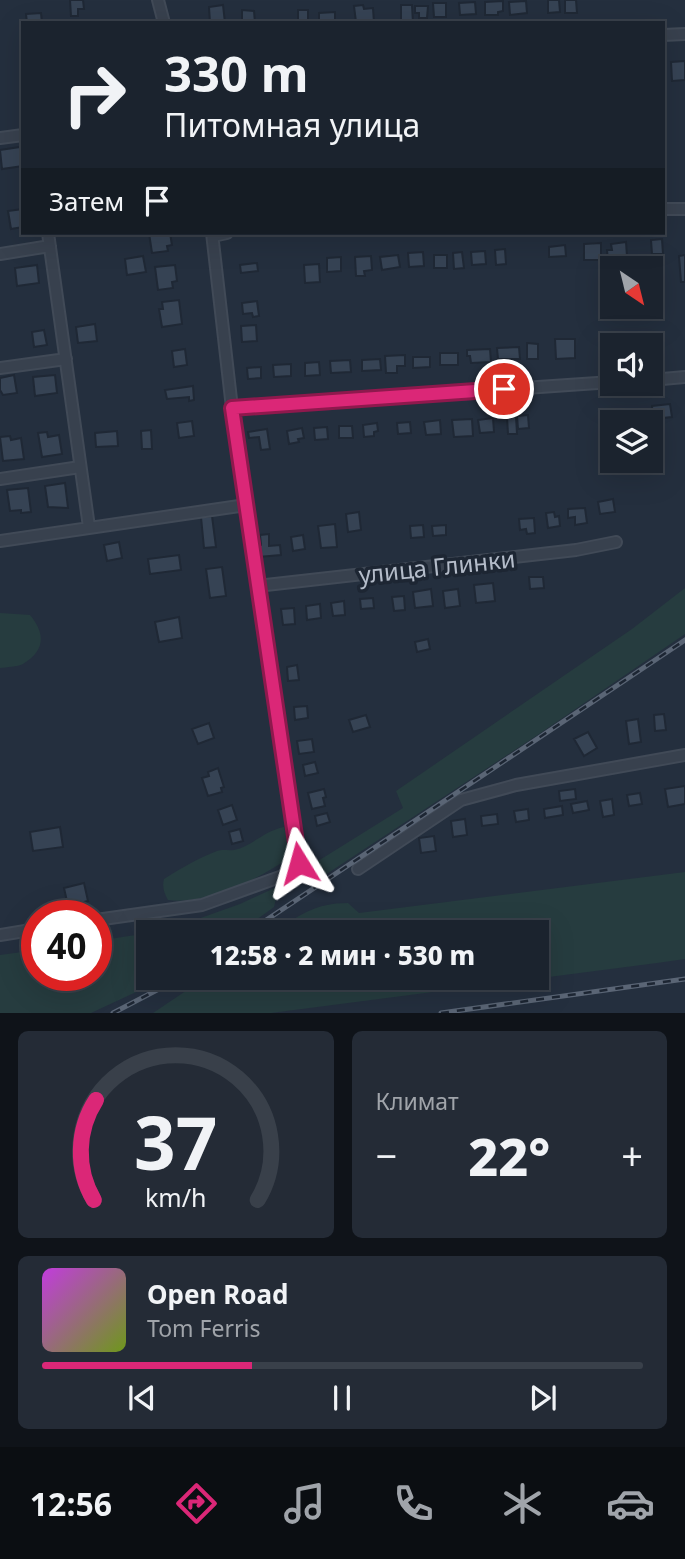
<!DOCTYPE html>
<html lang="ru">
<head>
<meta charset="utf-8">
<style>
  body { margin:0; font-family:"Noto Sans",sans-serif; background:#242b36; color:#f1f3f6; height:100vh; display:flex; flex-direction:column; font-size:26px; white-space:nowrap }
  * { box-sizing:border-box; margin:0 }
  p { font-size:23px; color:#a0a4aa }
  .icon { flex:none; width:38px; height:38px; fill:none; stroke:currentColor; stroke-width:2; stroke-linecap:round; stroke-linejoin:round }
  .map { position:relative; height:1013px; overflow:hidden }
  .drawer { display:flex; flex-direction:column; gap:18px; padding:18px; background:#0f1319; flex:1 }
  .drawer>* { flex:none }
  .top-card { position:absolute; left:21px; top:21px; width:644px; height:214px; border-radius:0px; box-shadow:0 7px 28px #0002,0 0 0 2px #39404a; background:#1b232e; color:#f1f3f6; overflow:hidden }
  .needle { width:46px; rotate:145deg }
  .buttons { position:absolute; left:600px; top:256px; display:grid; gap:14px }
  .buttons a { display:grid; place-items:center; width:63px; height:63px; border-radius:0px; background:#1b232e; box-shadow:0 7px 28px #0002,0 0 0 2px #39404a; font-size:35px }
  .speed { position:absolute; left:21px; top:900px; display:flex; gap:14px; font-size:35px; font-weight:700; text-align:center }
  .speed>* { display:grid; place-content:center; width:91px; height:91px; border-radius:50%; background:#1b232e; box-shadow:0 7px 28px #0002,0 0 0 2px #39404a; line-height:1 }
  .speed .limit { border:10px solid #d22; background:#fff; color:#111 }
  .pin { position:absolute; display:grid; place-items:center; width:60px; height:60px; color:#fff; margin:-30px; border:4px solid #fff; border-radius:50%; box-shadow:0 2px 7px #0007 }
  .me { position:absolute; width:77px; margin:-38px; rotate:352deg; stroke-linejoin:round; filter:drop-shadow(0 0 5px #0008) }
  .turn { display:flex; align-items:center; gap:24px; height:147px; padding:0 28px; font-size:32px }
  .turn .icon { width:91px; height:91px; stroke-width:2.5 }
  .turn b { display:block; font-size:49px; line-height:60px }
  .then { display:flex; align-items:center; height:66px; padding:0 28px; background:#0003; gap:14px; font-size:26px }
  .big { font-size:52px; font-weight:800; line-height:1.1 }
  .drawer .card { flex:1; display:flex; flex-direction:column; justify-content:center; gap:10px; min-width:0; padding:0 24px; border-radius:10px; background:#242b36 }
  .drawer .dial { align-items:center; gap:0 }
  .dial svg { height:182px; overflow:visible; fill:none; stroke:#39404a; stroke-width:7; stroke-linecap:round; text-anchor:middle }
  .dial text { fill:#f1f3f6; stroke:none }
  .song { display:flex; align-items:center; gap:21px }
  .cover { width:84px; height:84px; border-radius:10px; background:linear-gradient(135deg,hsl(290 70% 55%),hsl(80 70% 35%)) }
  .played { height:7px; border-radius:4px; background:linear-gradient(90deg,#db2777 35%,#39404a 35%) }
  .keys { display:flex; justify-content:space-around; direction:ltr }
  .heat { display:flex; justify-content:space-between; align-items:center; font-size:38px; direction:ltr }
  .drawer .tiles { flex:1; display:grid; gap:18px; grid-template-columns:1fr 1fr }
  .card:last-child { grid-column:span 2 }
  .trip { position:absolute; left:136px; top:920px; width:413px; height:70px; border-radius:0px; background:#1b232e; box-shadow:0 7px 28px #0002,0 0 0 2px #39404a; font-weight:800; line-height:70px; text-align:center }
  .tabs { display:flex; height:112px; justify-content:space-around; align-items:center; background:#0b0e12; color:#a0a4aa }
  .tabs .icon { width:49px; height:49px }
  .tabs .current { color:#db2777 }
  .tabs b { font-size:32px; color:#f1f3f6 }
  .map>svg:first-child { display:block }
  .green { fill:#263c3f }
  .building { fill:#364354; stroke:#1f2835; stroke-width:2 }
  .lines { fill:none; stroke-linecap:round; stroke-linejoin:round }
  .minor-casing { stroke:#414a57; stroke-width:14 }
  .minor { stroke:#38414e; stroke-width:10 }
  .rail-casing { stroke:#5a6575; stroke-width:5 }
  .rail { stroke:#1d2633; stroke-width:2.5; stroke-dasharray:8; stroke-linecap:butt }
  .route-casing { stroke:#8e194d; stroke-width:18 }
  .route { stroke:#db2777; stroke-width:12 }
  .labels { text-anchor:middle; dominant-baseline:central; stroke-width:7; stroke-linejoin:round; paint-order:stroke }
  .street-label { font-size:24px; fill:#b4bcc9; stroke:#1d2633 }
</style>
</head>
<body>
<div class="map">
<svg width="685" height="1013" viewBox="0 0 685 1013">
  <rect width="100%" height="100%" fill="#242f3e"/>
  <!-- green -->
  <path class="green" d="M685,588V634L542,732L319,879C312,877 310,873 310,866L403,808L396,791L632,629Z
    M0,613L30,615C45,633 46,650 23,664C17,667 7,667 0,668Z
    M284,827L289,845L286,860C254,881 208,905 168,900C164,893 162,887 164,879C181,868 199,858 217,851C223,849 228,851 234,850C252,846 264,831 284,827Z
    M685,872V959L657,963L271,1013H153L205,978H537V933H273C300,915 315,903 348,903L359,913Z
    M279,886L274,907L238,933H151L164,931L240,904Z
    M149,933V978H165L162,980L91,1013H0V955L37,950V975H96V941Z"/>
  <!-- building -->
  <path class="building" d="M70,0H83L84,9H78V16H71Z
    M548,0H559L560,12L548,13Z
    M565,0H576L577,13H565Z
    M503,1V11L498,12V15H485V2Z
    M526,1L527,13L510,15L509,2Z
    M475,2L476,14L460,15L459,3Z
    M433,3H446V17H434Z
    M223,5L225,23H210L209,7Z
    M363,5L364,9L373,8L374,23L356,22L354,6Z
    M401,5H412L413,23H401Z
    M415,6H428L427,18H419V13H415Z
    M242,10L254,11L255,23H242Z
    M298,10H308V23H298Z
    M335,12V22L319,23V13Z
    M41,13L42,23H27L26,14Z
    M685,61V80L672,81L671,62Z
    M20,147L23,166L2,169L0,150Z
    M23,209V227L11,229L8,211Z
    M149,233H170L172,245L167,246L168,251L152,253Z
    M662,239L663,254H652L651,240Z
    M626,242L627,256L608,261L607,250H612L611,244Z
    M601,243V260H584V244Z
    M565,245L566,256L549,257V247Z
    M505,249L506,264L496,265L495,250Z
    M485,251L486,264L472,265L471,252Z
    M423,252L424,266L409,267L408,253Z
    M462,252L464,268L454,269L453,253Z
    M398,255L400,267L382,270L380,257Z
    M434,255H447V268H434Z
    M685,255V282H681L679,256Z
    M143,256L146,272L127,275L125,259Z
    M371,256L372,270L364,271L365,276H356L355,257Z
    M341,257V271L327,272V258Z
    M257,263L258,271L241,273L240,265Z
    M319,264L320,282L305,283L304,265Z
    M37,265L39,283L17,286L15,268Z
    M175,265L177,281L172,282L173,288L158,290L155,267Z
    M179,300L182,324L162,327L159,309H163L162,302Z
    M257,301L259,316L253,317L252,313L243,314L242,303Z
    M95,324L97,341L78,343L76,327Z
    M256,325L257,341L242,342L241,326Z
    M44,330L47,345L34,347L32,332Z
    M555,339H575V358L556,359Z
    M527,343L538,344V359H527Z
    M519,347L520,359H498L497,348Z
    M185,349L187,365L174,367L172,351Z
    M490,349L491,362L471,363L470,356H467V350Z
    M440,353H458V365H440Z
    M405,355V366H397V373H386L385,356Z
    M413,357H430V367L413,368Z
    M380,359L381,370L362,371V360Z
    M350,360L351,372L331,373L330,361Z
    M319,362L320,375L305,376V363Z
    M291,364V376L274,377L273,365Z
    M261,367V378L248,379L247,368Z
    M14,375L17,393L3,395L0,390V378Z
    M55,375L57,393L35,396L33,377Z
    M193,386L194,400L189,401V397L167,399L165,390Z
    M670,404L672,417L653,419L652,406Z
    M609,411L610,425L600,426L599,412Z
    M528,415L529,428L518,429L517,416Z
    M516,416L517,434H508L507,417Z
    M493,418L494,432L480,433L478,420Z
    M472,419L473,436L454,437L452,420Z
    M440,420L441,434L426,435L424,422Z
    M192,421L194,436L179,438L177,423Z
    M410,422L411,433L398,434L397,423Z
    M377,423L378,431L374,432V436L364,437L363,425Z
    M339,426H352L353,438H339Z
    M327,427L328,439L315,440L314,428Z
    M302,428L304,438L298,439L299,442L289,444L287,431Z
    M267,429L270,449L261,450L259,437L249,438L248,432Z
    M151,430L152,449H142L141,431Z
    M117,431L118,446L96,447L95,433Z
    M47,432L48,437L59,435L62,454L42,457L38,433Z
    M10,436L11,440L21,438L24,459L3,461L0,437Z
    M65,483L68,508L48,507L45,486Z
    M28,488L31,512L21,513V510L10,511L7,490Z
    M613,499L615,512L600,514L598,502Z
    M585,508L587,523L575,525V517L568,518V509Z
    M359,512L361,530L348,532L346,514Z
    M554,512L555,517L559,516L560,526L548,528L546,513Z
    M212,516L216,547L204,548L201,517Z
    M534,518L535,533L527,534L526,529L520,530L519,519Z
    M335,524L337,547L321,548L318,526Z
    M423,525L424,537L411,538L410,526Z
    M446,525V535L433,536L432,526Z
    M269,534V546L280,545L281,555L258,557L257,546L261,545L260,535Z
    M303,535L305,549L293,551L291,537Z
    M119,542L122,558L107,561L104,545Z
    M179,555L181,570L150,574L148,559Z
    M222,567L226,596L210,598L206,569Z
    M529,577H543L544,588L530,589Z
    M493,583L495,601L476,603L474,585Z
    M431,589L433,606L415,608L413,592Z
    M458,589L460,606L445,608L443,591Z
    M404,596L405,610L394,611L392,597Z
    M373,598L374,608L361,609L360,599Z
    M344,601L345,615L333,616L331,603Z
    M320,604L321,618L307,620L306,606Z
    M294,608L295,624L283,625L281,609Z
    M179,617L182,638L159,642L155,622Z
    M428,639L430,649L417,652L415,642Z
    M297,665L299,680L288,681L287,667Z
    M307,706L308,718L295,720L294,707Z
    M664,714L666,730L655,731L654,715Z
    M366,715L370,727L353,732L349,720Z
    M638,719L641,742L629,744L626,721Z
    M209,723L214,738L198,744L192,729Z
    M588,732L597,748L584,756L574,739Z
    M312,739L314,752L299,754L297,741Z
    M315,762L318,773L305,776L303,765Z
    M218,768L224,787L221,788L222,792L208,796L202,778L209,776L208,772Z
    M685,786V804L668,807L665,789Z
    M324,789L326,797L323,798L325,806L312,809L308,793Z
    M575,789L576,799L560,801L559,791Z
    M640,793L642,804L629,806L627,795Z
    M612,799L614,815L603,817L600,801Z
    M587,801L589,810L573,813L571,804Z
    M232,805L237,820L223,825L218,810Z
    M562,806L563,815L545,818L544,809Z
    M528,809L529,820L516,822L514,811Z
    M327,813L330,822L317,826L315,816Z
    M497,814L498,824L482,826L481,816Z
    M465,819L467,835L453,837L451,821Z
    M60,827L63,847L33,851L30,832Z
    M240,829L243,841L232,844L229,832Z
    M434,836L436,851L421,853L419,838Z
    M84,883L88,901L68,906L64,888Z"/>
  <g class="lines">
    <defs>
      <path id="minor" d="M158,0L164,23
        M663,35L685,34
        M0,138L23,135
        M663,209H685
        M48,233L89,527
        M213,236L227,233
        M0,254L50,246
        M0,368L66,359
        M651,380L685,377
        M232,408L612,382
        M0,479L80,467
        M0,541L246,505
        M257,586L576,550L616,542
        M358,869L461,800L516,785L685,755
        M96,920L202,905L288,874L299,863L232,408L212,233
        M0,935L37,929"/>
    </defs>
    <!-- minor casing -->
    <use href="#minor" class="minor-casing"/>
    <!-- minor -->
    <use href="#minor" class="minor"/>
    <defs>
      <path id="rail" d="M247,933L685,640
        M113,1013L180,978
        M441,1013L685,979"/>
    </defs>
    <!-- rail casing -->
    <use href="#rail" class="rail-casing"/>
    <!-- rail -->
    <use href="#rail" class="rail"/>
  </g>
  <g class="lines">
    <defs>
      <path id="route" d="M299,863L232,408L504,389"/>
    </defs>
    <!-- route casing -->
    <use href="#route" class="route-casing"/>
    <!-- route -->
    <use href="#route" class="route"/>
  </g>
  <g class="labels">
    <!-- street labels -->
    <g class="street-label">
      <text transform="translate(437 566) rotate(-6)">улица Глинки</text>
    </g>
  </g>
</svg>
<div class="buttons">
<a><svg class="needle" viewBox="-14 -14 28 28"><path d="M0-13l5 13h-10z" fill="#e53935"/><path d="M0 13l5-13h-10z" fill="#a0a4aa"/></svg></a>
<a><svg class="icon" aria-label="sound" viewBox="0 0 24 24"><path d="M4 9h4l5-4v14l-5-4H4zM17 9q2 3 0 6"/></svg></a>
<a><svg class="icon" aria-label="layers" viewBox="0 0 24 24"><path d="M12 4l9 5-9 5-9-5zM3 14l9 5 9-5"/></svg></a>
</div>
<div class="speed"><div class="limit">40</div></div>
<div class="pin" style="left:504px;top:389px;background:#d93025"><svg class="icon" aria-label="arrive" viewBox="0 0 24 24"><path d="M6 21V4h12l-3 4 3 4H6"/></svg></div>
<svg class="me" style="left:299px;top:863px" viewBox="-20 -20 40 40"><path d="M0-17L14 15 0 8-14 15z" fill="#db2777" stroke="#fff" stroke-width="4"/></svg>
<div class="trip">12:58 · 2 мин · 530 m</div>
<div class="top-card">
<div class="turn"><svg class="icon" aria-label="right" viewBox="0 0 24 24"><path d="M7 20v-9h11M14 6l5 5-5 5"/></svg><div><b>330 m</b>Питомная улица</div></div>
<div class="then">Затем<svg class="icon" aria-label="arrive" viewBox="0 0 24 24"><path d="M6 21V4h12l-3 4 3 4H6"/></svg></div>
</div>
</div>
<section class="drawer">
<div class="tiles">
<div class="card dial"><svg viewBox="0 0 100 80">
<path d="M14 69A42 42 0 1 1 86 69"/>
<path d="M14 69A42 42 0 0 1 15 25" stroke="#db2777"/>
<text x="50" y="56" font-size="32" font-weight="700">37</text>
<text x="50" y="72" font-size="11">km/h</text>
</svg></div>
<div class="card"><p>Климат</p>
<div class="heat"><a>−</a><b class="big">22°</b><a>+</a></div>
</div>
<div class="card">
<div class="song"><i class="cover"></i><div><b>Open Road</b><p>Tom Ferris</p></div></div>
<div class="played"></div>
<div class="keys"><svg class="icon" aria-label="previous" viewBox="0 0 24 24"><path d="M18 5L8 12l10 7zM5 5v14"/></svg><svg class="icon" aria-label="pause" viewBox="0 0 24 24"><path d="M8 5v14M16 5v14"/></svg><svg class="icon" aria-label="next" viewBox="0 0 24 24"><path d="M6 5l10 7-10 7zM19 5v14"/></svg></div>
</div>
</div>
</section>
<nav class="tabs">
<b>12:56</b>
<svg class="icon current" aria-label="directions" viewBox="0 0 24 24"><path d="M12 3l9 9-9 9-9-9zM9 14v-3h6M13 9l2 2-2 2"/></svg>
<svg class="icon" aria-label="music" viewBox="0 0 24 24"><path d="M9 18V5l10-2v13"/><circle cx="6" cy="18" r="3"/><circle cx="16" cy="16" r="3"/></svg>
<svg class="icon" aria-label="phone" viewBox="0 0 24 24"><path d="M5 4h4l2 5-3 2q2 4 5 5l2-3 5 2v4C11 20 4 13 5 4z"/></svg>
<svg class="icon" aria-label="climate" viewBox="0 0 24 24"><path d="M12 3v18M4 7l16 10M4 17L20 7"/></svg>
<svg class="icon" aria-label="car" viewBox="0 0 24 24"><path d="M5 17H2v-5l4-1 3-4h7l3 4 3 1v5h-3M9 17h6M6 11h13"/><circle cx="7" cy="17" r="2"/><circle cx="17" cy="17" r="2"/></svg>
</nav>
</body>
</html>
